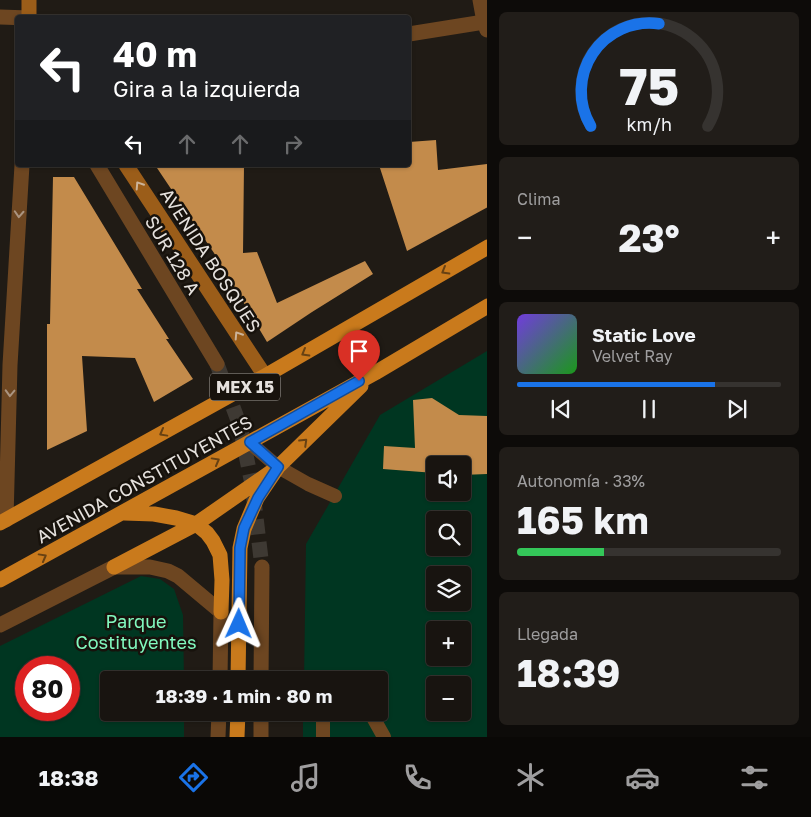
<!DOCTYPE html>
<html lang="es">
<head>
<meta charset="utf-8">
<style>
  body { margin:0; font-family:"Golos Text",sans-serif; background:#211d19; color:#f1f3f6; height:100vh; display:flex; flex-direction:column; font-size:19px; white-space:nowrap }
  * { box-sizing:border-box; margin:0 }
  p { font-size:16px; color:#9f9e9f }
  .icon { flex:none; width:28px; height:28px; fill:none; stroke:currentColor; stroke-width:2; stroke-linecap:round; stroke-linejoin:round }
  .map { position:relative; flex:1; overflow:hidden }
  .sheet { display:flex; flex-direction:column; gap:12px; padding:12px; background:#0d0b09; width:324px }
  .sheet>* { flex:none }
  .guide { position:absolute; left:15px; top:15px; width:396px; height:152px; border-radius:5px; box-shadow:0 1px 4px #0004,0 0 0 1px #363330; background:#202124; color:#fff; overflow:hidden }
  .buttons { position:absolute; left:426px; top:456px; display:grid; gap:10px }
  .buttons a { display:grid; place-items:center; width:45px; height:45px; border-radius:5px; background:#181410; box-shadow:0 1px 4px #0004,0 0 0 1px #363330; font-size:25px }
  .speed { position:absolute; left:15px; top:656px; display:flex; gap:10px; font-size:25px; font-weight:700; text-align:center }
  .speed>* { display:grid; place-content:center; width:65px; height:65px; border-radius:50%; background:#181410; box-shadow:0 1px 4px #0004,0 0 0 1px #363330; line-height:1 }
  .speed .limit { border:8px solid #d22; background:#fff; color:#111 }
  .pin { position:absolute; display:grid; place-items:center; width:42px; height:42px; color:#fff; margin:-51px -21px; border-radius:50% 50% 50% 0; rotate:-45deg; box-shadow:0 0 5px #0007 }
  .pin .icon { rotate:45deg }
  .me { position:absolute; width:55px; margin:-28px; rotate:1deg; stroke-linejoin:round; filter:drop-shadow(0 0 4px #0008) }
  .turn { display:flex; align-items:center; gap:18px; height:105px; padding:0 15px; font-size:22px }
  .turn .icon { width:65px; height:65px; stroke-width:2.5 }
  .turn b { display:block; font-size:35px; line-height:42px }
  .lanes { display:flex; align-items:center; height:48px; padding:0 15px; background:#0003; justify-content:center; gap:25px; direction:ltr }
  .lanes .off { opacity:.35 }
  .big { font-size:38px; font-weight:700; line-height:1.1 }
  .sheet .widget { flex:1; display:flex; flex-direction:column; justify-content:center; gap:8px; min-width:0; padding:0 18px; border-radius:8px; background:#211d19 }
  .sheet .dial { align-items:center; gap:0 }
  .dial svg { height:130px; overflow:visible; fill:none; stroke:#363330; stroke-width:7; stroke-linecap:round; text-anchor:middle }
  .dial text { fill:#f1f3f6; stroke:none }
  .song { display:flex; align-items:center; gap:15px }
  .cover { width:60px; height:60px; border-radius:8px; background:linear-gradient(135deg,hsl(260 70% 55%),hsl(120 70% 35%)) }
  .played { height:5px; border-radius:2px; background:linear-gradient(90deg,#1a73e8 75%,#363330 75%) }
  .keys { display:flex; justify-content:space-around; direction:ltr }
  .heat { display:flex; justify-content:space-between; align-items:center; font-size:28px; direction:ltr }
  .charge { height:8px; border-radius:4px; background:linear-gradient(90deg,#34c759 33%,#363330 0) }
  .trip { position:absolute; left:100px; top:671px; width:288px; height:50px; border-radius:5px; background:#181410; box-shadow:0 1px 4px #0004,0 0 0 1px #363330; font-weight:700; line-height:50px; text-align:center }
  .menu { display:flex; height:80px; justify-content:space-around; align-items:center; background:#0a0806; color:#9f9e9f }
  .menu .icon { width:35px; height:35px }
  .menu .active { color:#1a73e8 }
  .menu b { font-size:22px; color:#f1f3f6 }
  main { display:flex; flex:1; min-height:0 }
  .map>svg:first-child { display:block }
  .green { fill:#003621; fill-rule:evenodd }
  .building { fill:#c38b4b }
  .lines { fill:none; stroke-linecap:round; stroke-linejoin:round }
  .tertiary-tunnel { stroke:#3e3933; stroke-width:15; stroke-dasharray:15 8; stroke-linecap:butt }
  .service { stroke:#6d4621; stroke-width:14 }
  .minor { stroke:#6d4621; stroke-width:15 }
  .tertiary { stroke:#6d4621; stroke-width:15 }
  .secondary { stroke:#9b5d19; stroke-width:15 }
  .trunk { stroke:#c97a1c; stroke-width:15 }
  .oneway { stroke:#ccb399 }
  .oneway2 { stroke:#aa9480 }
  .oneway3 { stroke:#674113 }
  .route-casing { stroke:#114b97; stroke-width:12 }
  .route { stroke:#1a73e8; stroke-width:9 }
  .labels { text-anchor:middle; dominant-baseline:central; stroke-width:5; stroke-linejoin:round; paint-order:stroke }
  .shield { fill:#17120c; stroke:#a8a49f; stroke-width:1 }
  .shield-label { font-size:16px; font-weight:bold; fill:#e6e2de }
  .street-label { font-size:18px; fill:#e6e2de; stroke:#17120c }
  .park-label { font-size:18px; fill:#82f9bf; stroke:#17120c }
</style>
</head>
<body>
<main>
<div class="map">
<svg width="488" height="737" viewBox="0 0 488 737">
  <rect width="100%" height="100%" fill="#201b15"/>
  <!-- green -->
  <path class="green" d="M487,351V737H303V713L379,712V680H304L306,544L380,415ZM435,465H462V492H435ZM435,520H462V548H435ZM435,575H462V602H435ZM435,630H462V658H435ZM435,685H462V712H435Z
    M141,576L160,579L174,589L183,615L184,680H109V712L184,713V737H0V646ZM26,668H69V710H26Z"/>
  <!-- building -->
  <path class="building" d="M436,140L438,170L488,164V207L407,251L379,165H409V142Z
    M155,165H244L243,253L257,252L277,303L365,261L373,274L312,312L267,342L214,253Z
    M53,177H74L142,289H137L169,339H166L193,379L154,402L135,358L82,356L87,431L47,450V324H50Z
    M432,398L459,415L488,416V474L462,475V465H435V473L383,469L384,446L415,448L413,400Z"/>
  <g class="lines">
    <!-- tertiary-tunnel -->
    <path class="tertiary-tunnel" d="M217,364L240,426L252,484L262,567"/>
    <!-- service -->
    <path class="service" d="M249,442L278,467L308,484L335,496
      M370,712L384,737
      M323,737V712"/>
    <!-- minor -->
    <path class="minor" d="M480,0L484,22L487,30
      M0,17L29,18
      M409,34L484,22"/>
    <!-- tertiary -->
    <path class="tertiary" d="M97,165L217,364
      M6,520L10,365L22,165
      M0,625L114,567H150L168,571L178,576L221,612L220,680
      M261,680L262,567
      M218,737L219,712
      M261,737V712"/>
    <!-- secondary -->
    <path class="secondary" d="M29,17V0
      M126,165L265,376"/>
    <!-- trunk -->
    <path class="trunk" d="M124,513L154,514L176,518L196,524L207,533L213,541L220,555L222,580L221,612
      M0,523L265,376L488,247
      M114,567L196,524L271,472
      M0,580L375,373L488,306
      M238,680L240,548L244,529L257,498L278,467L361,386
      M237,737L238,712"/>
  </g>
  <!-- one-way arrows -->
  <defs><path id="oneway-chevron" d="M-2-3.5L2.5 0L-2 3.5" fill="none" stroke-width="1.6" stroke-linecap="round" stroke-linejoin="round" transform="scale(1.25)"/></defs>
  <g class="oneway">
    <use href="#oneway-chevron" transform="translate(139 185) rotate(-123)"/>
    <use href="#oneway-chevron" transform="translate(238 335) rotate(-123)"/>
  </g>
  <g class="oneway2">
    <use href="#oneway-chevron" transform="translate(19 214) rotate(93)"/>
    <use href="#oneway-chevron" transform="translate(10 393) rotate(92)"/>
  </g>
  <g class="oneway3">
    <use href="#oneway-chevron" transform="translate(445 271) rotate(150)"/>
    <use href="#oneway-chevron" transform="translate(305 353) rotate(150)"/>
    <use href="#oneway-chevron" transform="translate(163 433) rotate(151)"/>
    <use href="#oneway-chevron" transform="translate(304 442) rotate(-44)"/>
    <use href="#oneway-chevron" transform="translate(216 461) rotate(-29)"/>
    <use href="#oneway-chevron" transform="translate(43 557) rotate(-29)"/>
  </g>
  <g class="lines">
    <defs>
      <path id="route" d="M239,624L240,548L244,528L258,498L278,467L250,442L359,381"/>
    </defs>
    <!-- route casing -->
    <use href="#route" class="route-casing"/>
    <!-- route -->
    <use href="#route" class="route"/>
  </g>
  <g class="labels">
    <!-- shield labels -->
    <rect class="shield" x="210" y="373.5" width="70" height="27" rx="4"/>
    <g class="shield-label">
      <text x="245" y="387">MEX 15</text>
    </g>
    <!-- street labels -->
    <g class="street-label">
      <text transform="translate(173 255) rotate(59)">SUR 128 A</text>
      <text transform="translate(211 260) rotate(57)">AVENIDA BOSQUES</text>
      <text transform="translate(144 479) rotate(-29)">AVENIDA CONSTITUYENTES</text>
    </g>
    <!-- park labels -->
    <g class="park-label">
      <text x="136" y="621">Parque<tspan x="136" dy="21">Costituyentes</tspan></text>
    </g>
  </g>
</svg>
<div class="buttons">
<a><svg class="icon" aria-label="sound" viewBox="0 0 24 24"><path d="M4 9h4l5-4v14l-5-4H4zM17 9q2 3 0 6"/></svg></a>
<a><svg class="icon" aria-label="search" viewBox="0 0 24 24"><circle cx="10" cy="10" r="6"/><path d="M15 15l6 6"/></svg></a>
<a><svg class="icon" aria-label="layers" viewBox="0 0 24 24"><path d="M12 4l9 5-9 5-9-5zM3 14l9 5 9-5"/></svg></a>
<a>+</a>
<a>−</a>
</div>
<div class="speed"><div class="limit">80</div></div>
<div class="pin" style="left:359px;top:381px;background:#d93025"><svg class="icon" aria-label="arrive" viewBox="0 0 24 24"><path d="M6 21V4h12l-3 4 3 4H6"/></svg></div>
<svg class="me" style="left:239px;top:624px" viewBox="-20 -20 40 40"><path d="M0-17L14 15 0 8-14 15z" fill="#1a73e8" stroke="#fff" stroke-width="4"/></svg>
<div class="trip">18:39 · 1 min · 80 m</div>
<div class="guide">
<div class="turn"><svg class="icon" aria-label="left" viewBox="0 0 24 24"><path d="M17 20v-9H6M10 6l-5 5 5 5"/></svg><div><b>40 m</b>Gira a la izquierda</div></div>
<div class="lanes"><svg class="icon" aria-label="left" viewBox="0 0 24 24"><path d="M17 20v-9H6M10 6l-5 5 5 5"/></svg><svg class="icon off" aria-label="ahead" viewBox="0 0 24 24"><path d="M12 20V5M6 11l6-6 6 6"/></svg><svg class="icon off" aria-label="ahead" viewBox="0 0 24 24"><path d="M12 20V5M6 11l6-6 6 6"/></svg><svg class="icon off" aria-label="right" viewBox="0 0 24 24"><path d="M7 20v-9h11M14 6l5 5-5 5"/></svg></div>
</div>
</div>
<section class="sheet">
<div class="widget dial"><svg viewBox="0 0 100 80">
<path d="M14 69A42 42 0 1 1 86 69"/>
<path d="M14 69A42 42 0 0 1 56 6" stroke="#1a73e8"/>
<text x="50" y="56" font-size="32" font-weight="700">75</text>
<text x="50" y="72" font-size="11">km/h</text>
</svg></div>
<div class="widget"><p>Clima</p>
<div class="heat"><a>−</a><b class="big">23°</b><a>+</a></div>
</div>
<div class="widget">
<div class="song"><i class="cover"></i><div><b>Static Love</b><p>Velvet Ray</p></div></div>
<div class="played"></div>
<div class="keys"><svg class="icon" aria-label="previous" viewBox="0 0 24 24"><path d="M18 5L8 12l10 7zM5 5v14"/></svg><svg class="icon" aria-label="pause" viewBox="0 0 24 24"><path d="M8 5v14M16 5v14"/></svg><svg class="icon" aria-label="next" viewBox="0 0 24 24"><path d="M6 5l10 7-10 7zM19 5v14"/></svg></div>
</div>
<div class="widget"><p>Autonomía · 33%</p><b class="big">165 km</b><div class="charge"></div></div>
<div class="widget"><p>Llegada</p><b class="big">18:39</b></div>
</section>
</main>
<nav class="menu">
<b>18:38</b>
<svg class="icon active" aria-label="directions" viewBox="0 0 24 24"><path d="M12 3l9 9-9 9-9-9zM9 14v-3h6M13 9l2 2-2 2"/></svg>
<svg class="icon" aria-label="music" viewBox="0 0 24 24"><path d="M9 18V5l10-2v13"/><circle cx="6" cy="18" r="3"/><circle cx="16" cy="16" r="3"/></svg>
<svg class="icon" aria-label="phone" viewBox="0 0 24 24"><path d="M5 4h4l2 5-3 2q2 4 5 5l2-3 5 2v4C11 20 4 13 5 4z"/></svg>
<svg class="icon" aria-label="climate" viewBox="0 0 24 24"><path d="M12 3v18M4 7l16 10M4 17L20 7"/></svg>
<svg class="icon" aria-label="car" viewBox="0 0 24 24"><path d="M5 17H2v-5l4-1 3-4h7l3 4 3 1v5h-3M9 17h6M6 11h13"/><circle cx="7" cy="17" r="2"/><circle cx="17" cy="17" r="2"/></svg>
<svg class="icon" aria-label="filters" viewBox="0 0 24 24"><path d="M4 7h16M4 17h16"/><circle cx="9" cy="7" r="2"/><circle cx="15" cy="17" r="2"/></svg>
</nav>
</body>
</html>
